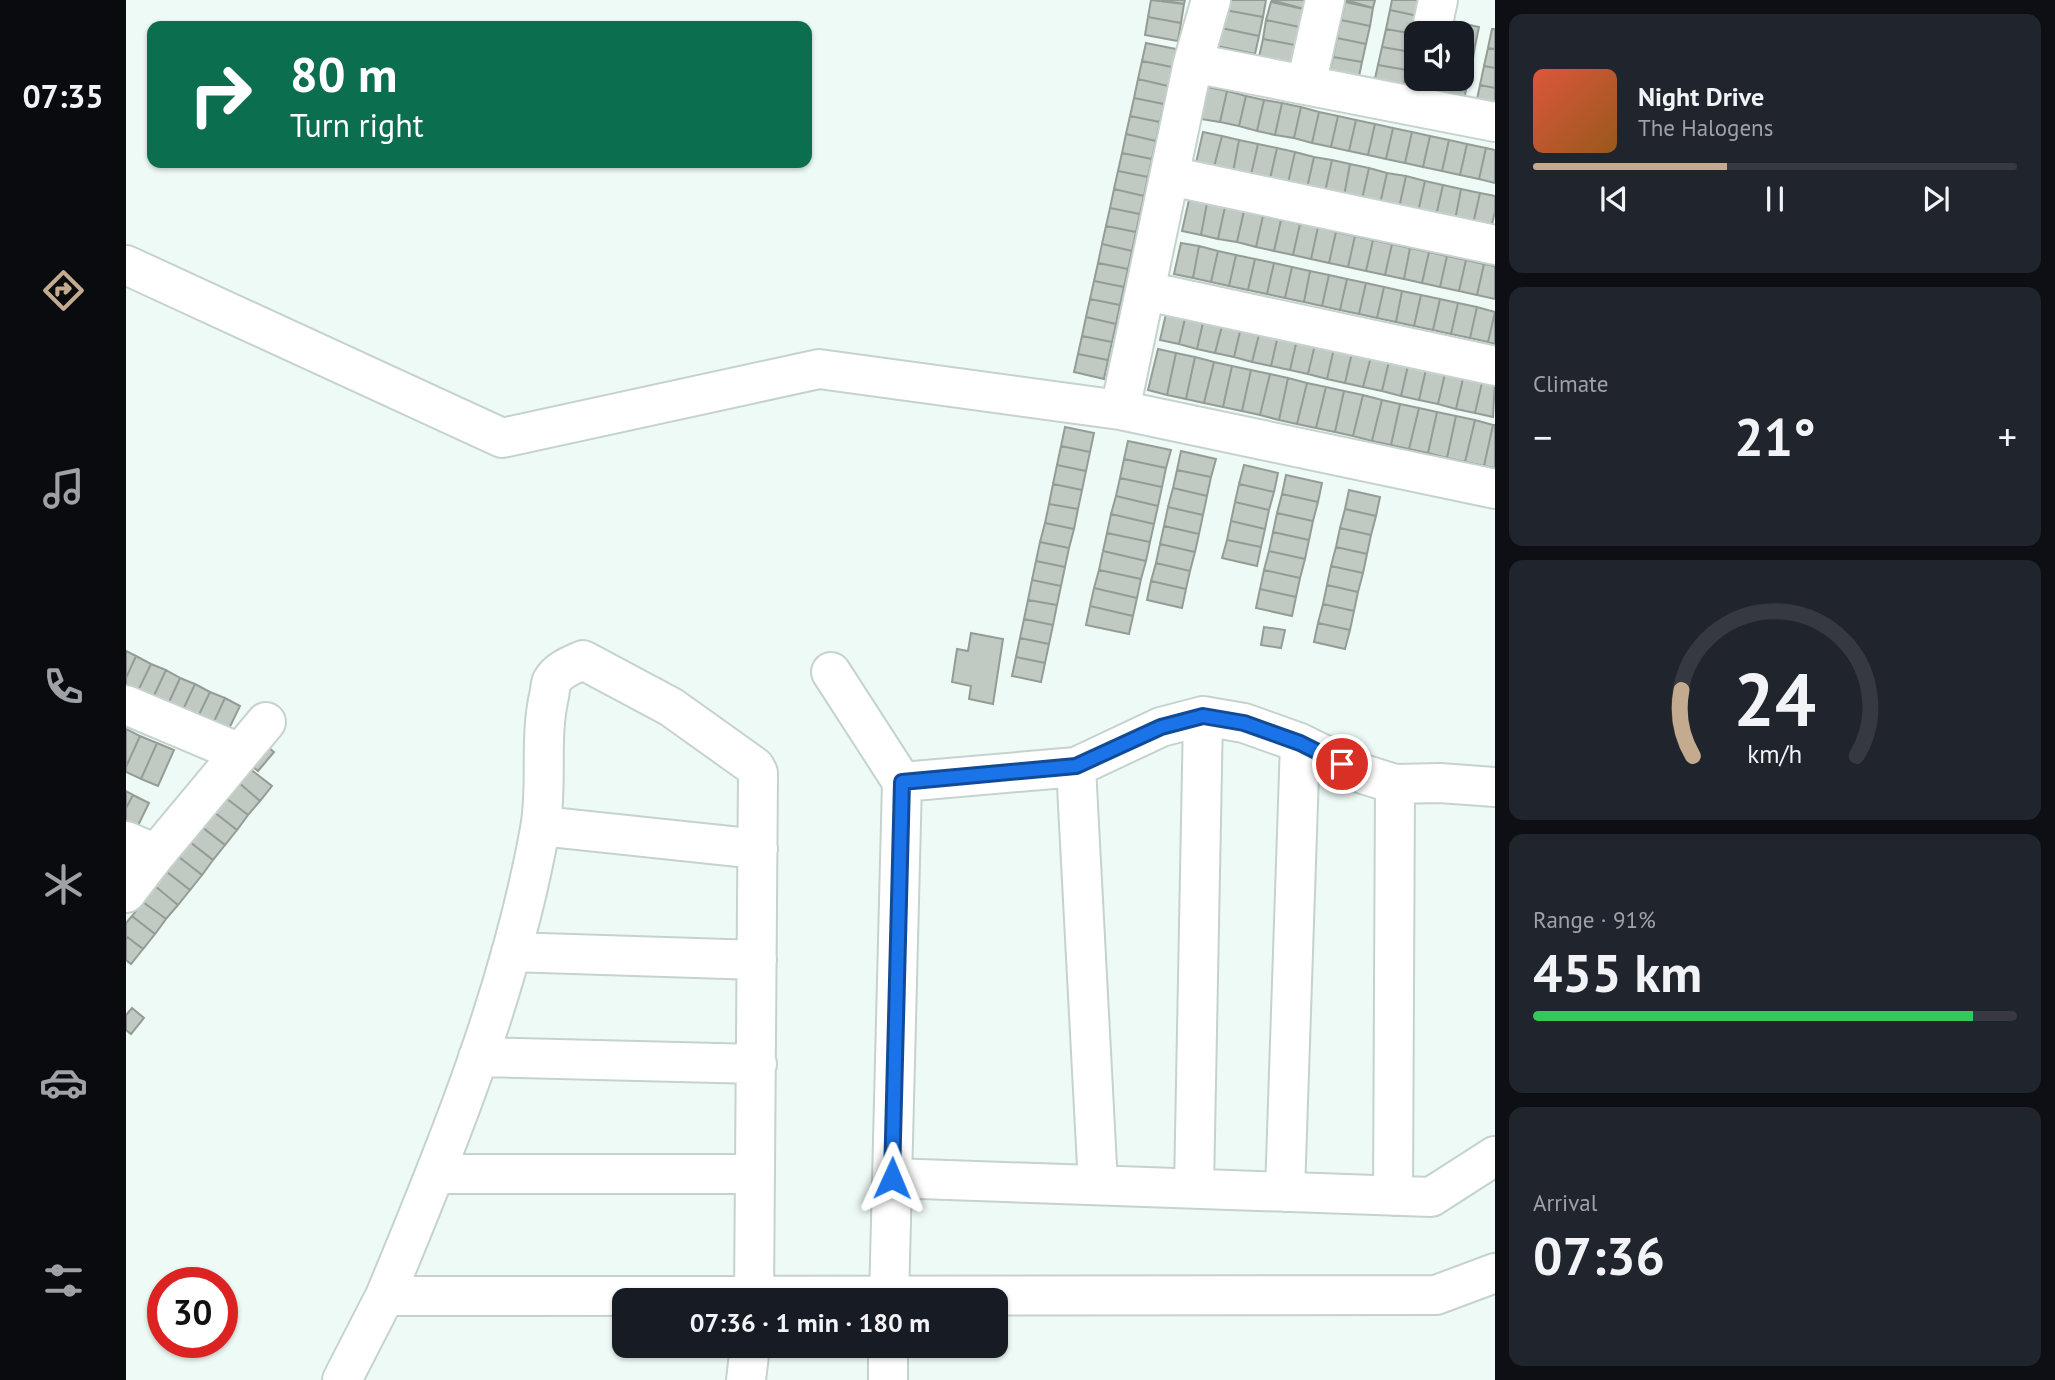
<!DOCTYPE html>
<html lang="en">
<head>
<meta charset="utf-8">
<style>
  body { margin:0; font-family:"PT Sans",sans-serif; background:#20242c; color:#f1f3f6; height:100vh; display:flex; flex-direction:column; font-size:26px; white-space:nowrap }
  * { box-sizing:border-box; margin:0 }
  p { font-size:23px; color:#9ea1a6 }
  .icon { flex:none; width:38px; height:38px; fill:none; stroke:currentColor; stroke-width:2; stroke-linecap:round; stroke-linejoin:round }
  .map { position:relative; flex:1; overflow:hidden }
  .drawer { display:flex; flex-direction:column; gap:14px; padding:14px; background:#0d0f14; width:560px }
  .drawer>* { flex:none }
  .guide { position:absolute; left:21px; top:21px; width:665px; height:147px; border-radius:14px; box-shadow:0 2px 5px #0004; background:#0b6e4f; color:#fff; overflow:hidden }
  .buttons { position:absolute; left:1278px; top:21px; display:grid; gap:14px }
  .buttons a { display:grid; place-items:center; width:70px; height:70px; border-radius:14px; background:#171b24; box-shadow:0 2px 5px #0004; font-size:35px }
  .speed { position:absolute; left:21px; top:1267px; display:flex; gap:14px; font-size:35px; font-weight:700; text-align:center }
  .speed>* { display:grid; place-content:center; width:91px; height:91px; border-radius:50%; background:#171b24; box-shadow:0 2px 5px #0004; line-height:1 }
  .speed .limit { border:10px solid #d22; background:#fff; color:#111 }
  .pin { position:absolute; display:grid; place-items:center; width:60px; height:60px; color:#fff; margin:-30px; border:4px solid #fff; border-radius:50%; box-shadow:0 2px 7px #0007 }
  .me { position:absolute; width:77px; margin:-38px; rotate:1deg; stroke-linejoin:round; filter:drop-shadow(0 0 5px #0008) }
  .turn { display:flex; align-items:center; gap:24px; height:147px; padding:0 28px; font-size:32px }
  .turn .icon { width:91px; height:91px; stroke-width:2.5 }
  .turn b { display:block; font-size:49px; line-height:60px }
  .big { font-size:52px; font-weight:600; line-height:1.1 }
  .drawer .card { flex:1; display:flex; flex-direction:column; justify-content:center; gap:10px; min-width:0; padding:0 24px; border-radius:14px; background:#20242c }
  .drawer .dial { align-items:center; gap:0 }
  .dial svg { height:182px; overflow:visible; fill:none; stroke:#363941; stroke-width:7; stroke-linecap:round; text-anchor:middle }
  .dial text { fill:#f1f3f6; stroke:none }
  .song { display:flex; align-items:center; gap:21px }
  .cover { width:84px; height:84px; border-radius:10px; background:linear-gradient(135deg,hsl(10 70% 55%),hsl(30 70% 35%)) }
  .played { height:7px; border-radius:4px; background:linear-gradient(90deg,#c4aa8e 40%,#363941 40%) }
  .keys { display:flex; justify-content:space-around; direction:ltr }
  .heat { display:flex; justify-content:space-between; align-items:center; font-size:38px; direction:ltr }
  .charge { height:10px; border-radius:5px; background:linear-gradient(90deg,#34c759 91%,#363941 0) }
  .trip { position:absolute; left:486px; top:1288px; width:396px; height:70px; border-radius:14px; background:#171b24; box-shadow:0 2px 5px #0004; font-weight:600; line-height:70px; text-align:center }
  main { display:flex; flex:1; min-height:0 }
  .menu { display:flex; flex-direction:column; width:126px; justify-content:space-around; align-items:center; background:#090b0e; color:#9ea1a6 }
  .menu .icon { width:49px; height:49px }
  .menu .active { color:#c4aa8e }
  .menu b { font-size:32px; color:#f1f3f6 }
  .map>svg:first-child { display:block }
  .building { fill:#c1cac2; stroke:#949c95; stroke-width:2 }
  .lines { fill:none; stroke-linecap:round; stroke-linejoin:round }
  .minor-casing { stroke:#c6d2cd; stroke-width:42 }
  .minor { stroke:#fff; stroke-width:38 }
  .route-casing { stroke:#114b97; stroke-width:18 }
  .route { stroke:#1a73e8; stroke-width:12 }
</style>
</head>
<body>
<main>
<nav class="menu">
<b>07:35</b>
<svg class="icon active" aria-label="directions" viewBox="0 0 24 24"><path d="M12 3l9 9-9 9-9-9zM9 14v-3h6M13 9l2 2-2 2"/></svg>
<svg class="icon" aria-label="music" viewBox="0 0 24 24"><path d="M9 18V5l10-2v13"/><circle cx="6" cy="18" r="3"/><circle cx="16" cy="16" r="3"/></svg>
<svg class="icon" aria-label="phone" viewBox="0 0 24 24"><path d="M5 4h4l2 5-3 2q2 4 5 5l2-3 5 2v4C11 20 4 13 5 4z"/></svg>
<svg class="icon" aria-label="climate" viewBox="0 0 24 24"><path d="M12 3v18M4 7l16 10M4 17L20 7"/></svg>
<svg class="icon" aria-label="car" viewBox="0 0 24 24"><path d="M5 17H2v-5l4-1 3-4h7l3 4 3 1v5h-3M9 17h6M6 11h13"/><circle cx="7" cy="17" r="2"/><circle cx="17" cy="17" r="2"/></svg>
<svg class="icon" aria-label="filters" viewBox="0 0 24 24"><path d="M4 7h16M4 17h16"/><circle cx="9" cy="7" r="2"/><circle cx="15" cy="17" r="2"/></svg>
</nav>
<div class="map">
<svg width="1369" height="1380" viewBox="0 0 1369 1380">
  <rect width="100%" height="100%" fill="#eefaf5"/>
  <!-- building -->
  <path class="building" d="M1025,0L1058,4L1055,23L1022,17Z
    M1035,0H1059L1058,4Z
    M1101,0H1140L1137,17L1099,10Z
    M1145,0H1184L1182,10Z
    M1220,0H1249L1247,8Z
    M1266,0H1295L1292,16L1264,10Z
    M1145,2L1182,10L1178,28L1140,20Z
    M1219,2L1247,8L1244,26L1215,20Z
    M1099,10L1137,17L1133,36L1095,28Z
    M1264,10L1292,16L1288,34L1260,29Z
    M1022,17L1055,23L1052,41L1019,35Z
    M1140,20L1178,28L1174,46L1137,39Z
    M1215,20L1244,26L1240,44L1211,38Z
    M1321,20L1353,27L1349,46L1335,43V33H1318Z
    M1095,28L1133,36L1129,54L1091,46Z
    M1260,29L1288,34L1285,52L1256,47Z
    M1366,29H1369V49L1362,48Z
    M1211,38L1240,44L1236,62L1207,57Z
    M1137,39L1174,46L1170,65L1133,57Z
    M1020,43L1050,49L1046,67L1016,61Z
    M1335,43L1349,46L1346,64L1335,62Z
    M1256,47L1285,52L1281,70L1252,65Z
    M1362,48L1369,49V68L1358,66Z
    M1207,57L1236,62L1232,81L1203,75Z
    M1016,61L1046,67L1042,86L1012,79Z
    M1335,62L1346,64L1341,83L1321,79H1335Z
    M1252,65L1281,70L1277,89L1248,83Z
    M1358,66L1369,68V88L1354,85Z
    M1012,79L1042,86L1038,104L1008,98Z
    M1308,79L1341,83L1338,102L1305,95Z
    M1354,85L1369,88V107L1350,104Z
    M1082,87L1101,91L1094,122L1075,119Z
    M1101,91L1120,96L1113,126L1094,122Z
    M1120,96L1138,100L1131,131L1113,126Z
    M1008,98L1038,104L1034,122L1004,116Z
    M1138,100L1156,103L1149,135L1131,131Z
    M1156,103L1175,107L1168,138L1149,135Z
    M1175,107L1193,112L1186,143L1168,138Z
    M1193,112L1212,116L1205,147L1186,143Z
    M1004,116L1034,122L1030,141L1000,134Z
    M1212,116L1230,120L1223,151L1205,147Z
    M1230,120L1249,124L1242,155L1223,151Z
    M1249,124L1267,128L1260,159L1242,155Z
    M1267,128L1286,132L1279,163L1260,159Z
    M1077,132L1096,136L1088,167L1070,163Z
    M1286,132L1304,136L1297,167L1279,163Z
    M1000,134L1030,141L1026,159L996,153Z
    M1096,136L1113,140L1107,172L1088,167Z
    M1304,136L1323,140L1316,171L1297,167Z
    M1113,140L1132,144L1125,175L1107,172Z
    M1323,140L1341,144L1334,175L1316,171Z
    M1132,144L1151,148L1144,179L1125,175Z
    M1341,144L1360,148L1353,179L1334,175Z
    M1151,148L1169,152L1162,183L1144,179Z
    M1360,148L1369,150V183L1353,179Z
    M1169,152L1188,157L1181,188L1162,183Z
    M996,153L1026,159L1022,177L992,171Z
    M1188,157L1206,160L1199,192L1181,188Z
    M1206,160L1224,164L1218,196L1199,192Z
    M1224,164L1243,168L1236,199L1218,196Z
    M1243,168L1261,173L1254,204L1236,199Z
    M992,171L1022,177L1018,196L988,189Z
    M1261,173L1280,176L1273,208L1254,204Z
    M1280,176L1299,181L1292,212L1273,208Z
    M1299,181L1317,185L1310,216L1292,212Z
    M1317,185L1335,189L1329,220L1310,216Z
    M988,189L1018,196L1014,214L984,208Z
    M1335,189L1354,193L1347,224L1329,220Z
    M1354,193L1369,196V212L1365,228L1347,224Z
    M1063,200L1081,203L1075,235L1056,231Z
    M1081,203L1099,207L1092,239L1075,235Z
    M1099,207L1118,211L1111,242L1092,239Z
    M984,208L1014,214L1010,232L980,226Z
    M1118,211L1137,216L1130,247L1111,242Z
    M1137,216L1155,220L1148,251L1130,247Z
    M1155,220L1174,224L1167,255L1148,251Z
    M1174,224L1192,227L1185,259L1167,255Z
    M980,226L1010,232L1006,251L976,244Z
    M1192,227L1210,232L1203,263L1185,259Z
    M1210,232L1229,236L1222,267L1203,263Z
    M1229,236L1247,240L1240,271L1222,267Z
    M1247,240L1266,244L1259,275L1240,271Z
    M1055,243L1073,246L1067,278L1048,274Z
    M976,244L1006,251L1002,269L972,263Z
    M1266,244L1284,248L1278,279L1259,275Z
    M1073,246L1092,251L1085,282L1067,278Z
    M1284,248L1303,252L1296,283L1278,279Z
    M1092,251L1110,255L1103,286L1085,282Z
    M1303,252L1321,256L1314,287L1296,283Z
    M1110,255L1129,259L1122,290L1103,286Z
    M1321,256L1340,260L1333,291L1314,287Z
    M1129,259L1148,263L1141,294L1122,290Z
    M1340,260L1358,264L1351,295L1333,291Z
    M972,263L1002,269L998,287L968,281Z
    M1148,263L1166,267L1159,298L1141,294Z
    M1358,264L1369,266V299L1351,295Z
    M1166,267L1184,271L1178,302L1159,298Z
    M1184,271L1203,275L1196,306L1178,302Z
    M1203,275L1221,279L1214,310L1196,306Z
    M1221,279L1240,283L1233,314L1214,310Z
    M968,281L998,287L994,305L964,299Z
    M1240,283L1258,287L1251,318L1233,314Z
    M1258,287L1276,291L1270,322L1251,318Z
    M1276,291L1295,295L1288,326L1270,322Z
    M1295,295L1314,299L1307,330L1288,326Z
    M964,299L994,305L990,324L960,317Z
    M1314,299L1332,303L1325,334L1307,330Z
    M1332,303L1351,307L1344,338L1325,334Z
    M1042,305L1061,310L1053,344L1034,340Z
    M1351,307L1369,312L1362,342L1344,338Z
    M1061,310L1079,314L1071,349L1053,344Z
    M1369,312V344L1362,342Z
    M1079,314L1098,318L1089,353L1071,349Z
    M960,317L990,324L986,342L956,336Z
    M1098,318L1116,323L1108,357L1089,353Z
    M1116,323L1135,327L1126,362L1108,357Z
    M1135,327L1153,331L1145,366L1126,362Z
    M1153,331L1172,335L1164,370L1145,366Z
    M1172,335L1190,340L1182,374L1164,370Z
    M956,336L986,342L982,360L952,354Z
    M1190,340L1209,344L1201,379L1182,374Z
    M1209,344L1227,348L1219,383L1201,379Z
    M1227,348L1246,353L1237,387L1219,383Z
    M1032,349L1050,353L1041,395L1022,390Z
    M1050,353L1069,357L1060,399L1041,395Z
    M1246,353L1264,357L1256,391L1237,387Z
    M952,354L982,360L978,379L948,372Z
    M1069,357L1088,362L1078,403L1060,399Z
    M1264,357L1283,361L1275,396L1256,391Z
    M1283,361L1301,365L1293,400L1275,396Z
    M1088,362L1106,366L1097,407L1078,403Z
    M1301,365L1320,369L1312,404L1293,400Z
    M1106,366L1125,370L1116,411L1097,407Z
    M1320,369L1338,374L1330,409L1312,404Z
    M1125,370L1144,374L1134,415L1116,411Z
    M1144,374L1162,378L1153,420L1134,415Z
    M1338,374L1357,378L1349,413L1330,409Z
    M1162,378L1181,383L1171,424L1153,420Z
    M1357,378L1369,381L1367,417L1349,413Z
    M1181,383L1200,387L1190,428L1171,424Z
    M1200,387L1218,391L1209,432L1190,428Z
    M1218,391L1237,395L1227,436L1209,432Z
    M1237,395L1256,400L1246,441L1227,436Z
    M1256,400L1274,404L1265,445L1246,441Z
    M1274,404L1293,408L1283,449L1265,445Z
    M1293,408L1311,412L1302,453L1283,449Z
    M1311,412L1330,416L1321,458L1302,453Z
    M1330,416L1349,420L1339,462L1321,458Z
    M1349,420L1367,425L1358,466L1339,462Z
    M1367,425H1369V468L1358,466Z
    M939,427L968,433L964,452L935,446Z
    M1002,441L1045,450L1040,468L998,459Z
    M935,446L964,452L960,471L931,465Z
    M1055,451L1090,459L1085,477L1051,470Z
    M998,459L1040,468L1036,487L994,478Z
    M931,465L960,471L956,490L927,484Z
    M1118,465L1152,473L1148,492L1113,484Z
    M1051,470L1085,477L1081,496L1047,488Z
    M1160,475L1196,483L1192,502L1156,494Z
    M994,478L1036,487L1032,506L990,496Z
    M927,484L956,490L952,509L923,504Z
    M1113,484L1148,492L1143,510L1109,502Z
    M1047,488L1081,496L1077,515L1042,507Z
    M1223,490L1254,497L1250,516L1219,509Z
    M1156,494L1192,502L1187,521L1151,513Z
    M990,496L1032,506L1028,524L985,514Z
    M1109,502L1143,510L1139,529L1105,521Z
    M923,504L952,509L948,529L919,523Z
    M1042,507L1077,515L1073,534L1038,526Z
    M1219,509L1250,516L1245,535L1214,528Z
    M1151,513L1187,521L1183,540L1147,532Z
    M985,514L1028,524L1024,542L981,533Z
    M1105,521L1139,529L1135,547L1101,540Z
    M919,523L948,529L943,548L914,542Z
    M1038,526L1073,534L1069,552L1034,544Z
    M1214,528L1245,535L1241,554L1210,547Z
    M1147,532L1183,540L1179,559L1143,551Z
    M981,533L1024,542L1020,561L977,551Z
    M1101,540L1135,547L1131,566L1096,558Z
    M914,542L943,548L939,567L910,561Z
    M1034,544L1069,552L1064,571L1030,563Z
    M1210,547L1241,554L1237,573L1205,566Z
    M977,551L1020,561L1015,579L973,570Z
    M1143,551L1179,559L1174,578L1138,570Z
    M910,561L939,567L935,586L906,580Z
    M1030,563L1064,571L1060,589L1025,581Z
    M1205,566L1237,573L1232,592L1201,585Z
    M973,570L1015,579L1011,598L968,588Z
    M1138,570L1174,578L1170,597L1134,589Z
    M906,580L935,586L931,605L902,600Z
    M1025,581L1060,589L1056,608L1021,600Z
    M1201,585L1232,592L1228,611L1197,604Z
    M968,588L1011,598L1007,616L964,606Z
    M1134,589L1170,597L1166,616L1130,608Z
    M902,600L931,605L927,625L898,619Z
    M1197,604L1228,611L1224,630L1192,623Z
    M964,606L1007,616L1003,634L960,625Z
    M898,619L927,625L923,644L894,638Z
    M1192,623L1224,630L1219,649L1188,642Z
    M1138,627L1159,630L1155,648L1135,645Z
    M845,633L877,639L867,704L843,699L845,686L826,682L831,649L842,651Z
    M894,638L923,644L919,663L890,657Z
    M0,651L10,656L0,678Z
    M10,656L25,664L10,695L0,691V678Z
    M890,657L919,663L915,682L886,676Z
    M25,664L40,670L25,702L10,695Z
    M40,670L54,678L40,709L25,702Z
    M54,678L69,684L54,716L40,709Z
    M69,684L84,692L69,723L54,716Z
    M84,692L99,698L84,730L69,723Z
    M99,698L114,706L99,737L84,730Z
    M0,729L14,736L0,767Z
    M14,736L31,743L15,779L0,772V767Z
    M130,737L148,752L132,771L114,756Z
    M31,743L48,750L32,786L15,779Z
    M123,768L146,786L134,801L112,782Z
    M112,782L134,801L122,815L100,798Z
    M0,791L7,795L0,808Z
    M7,795L23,803L3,844L0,843V808Z
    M100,798L122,815L111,830L88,812Z
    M88,812L111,830L99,845L76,827Z
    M76,827L99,845L87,860L64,842Z
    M64,842L87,860L76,875L53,857Z
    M53,857L76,875L64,890L41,872Z
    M41,872L64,890L52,905L29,886Z
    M29,886L52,905L40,919L17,902Z
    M17,902L40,919L29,934L6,916Z
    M6,916L29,934L17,949L0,936V923Z
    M0,936L17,949L5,964L0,960Z
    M6,1008L18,1018L5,1034L0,1030V1015Z"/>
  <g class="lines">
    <defs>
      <path id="minor" d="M1305,33L1312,0
        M1067,63L1369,122
        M1180,85L1199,0
        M1044,176L1369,245
        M0,265L376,438L693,369L994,410L1369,489
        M1020,291L1369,366
        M994,410L1067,63L1085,0
        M705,672L776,782
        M0,705L114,753L30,854L0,893
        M114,753L140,722
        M950,767L972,1185
        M415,826L632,849
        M0,841L30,854
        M385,952L631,960
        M352,1057L631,1064
        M310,1174H629
        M766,1178L1305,1197L1369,1156
        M1068,1188L1077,716
        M1159,1192L1174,743
        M1267,1196L1269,784
        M259,1296C322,1145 385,990 414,829C422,785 413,740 423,696C424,692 424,685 426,681C432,670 446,665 457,660L545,707L629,767L632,773L628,1300
        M763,1300L776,782L950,767L1035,727L1077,716L1118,723L1174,743L1237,774L1269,784L1314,783L1369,787
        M216,1380L259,1296L1310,1295L1369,1273
        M620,1380L624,1346
        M762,1380V1346"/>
    </defs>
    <!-- minor casing -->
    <use href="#minor" class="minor-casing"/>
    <!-- minor -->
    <use href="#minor" class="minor"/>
  </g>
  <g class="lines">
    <defs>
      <path id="route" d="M766,1178L776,782L950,766L1035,727L1077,716L1118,723L1174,743L1216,764"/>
    </defs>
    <!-- route casing -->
    <use href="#route" class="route-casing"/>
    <!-- route -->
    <use href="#route" class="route"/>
  </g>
</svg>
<div class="buttons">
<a><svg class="icon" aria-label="sound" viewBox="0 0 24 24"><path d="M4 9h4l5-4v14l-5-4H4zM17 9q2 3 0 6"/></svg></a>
</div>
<div class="speed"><div class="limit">30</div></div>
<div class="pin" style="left:1216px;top:764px;background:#d93025"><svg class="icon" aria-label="arrive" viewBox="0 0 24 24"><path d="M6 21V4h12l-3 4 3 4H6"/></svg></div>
<svg class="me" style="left:766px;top:1178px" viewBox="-20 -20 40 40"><path d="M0-17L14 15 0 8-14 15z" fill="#1a73e8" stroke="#fff" stroke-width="4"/></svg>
<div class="trip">07:36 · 1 min · 180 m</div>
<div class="guide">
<div class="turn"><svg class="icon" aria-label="right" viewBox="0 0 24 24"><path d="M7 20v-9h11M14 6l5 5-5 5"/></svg><div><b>80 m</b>Turn right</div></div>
</div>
</div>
<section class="drawer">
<div class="card">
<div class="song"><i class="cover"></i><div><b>Night Drive</b><p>The Halogens</p></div></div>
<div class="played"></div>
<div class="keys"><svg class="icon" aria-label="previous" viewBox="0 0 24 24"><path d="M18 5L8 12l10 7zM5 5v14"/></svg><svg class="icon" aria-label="pause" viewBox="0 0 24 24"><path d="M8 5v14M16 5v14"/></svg><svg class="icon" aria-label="next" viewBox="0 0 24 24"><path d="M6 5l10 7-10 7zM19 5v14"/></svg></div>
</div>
<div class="card"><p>Climate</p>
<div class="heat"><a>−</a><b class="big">21°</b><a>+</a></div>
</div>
<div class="card dial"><svg viewBox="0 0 100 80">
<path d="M14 69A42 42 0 1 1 86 69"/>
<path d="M14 69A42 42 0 0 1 9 40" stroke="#c4aa8e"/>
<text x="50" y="56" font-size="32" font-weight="700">24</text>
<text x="50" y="72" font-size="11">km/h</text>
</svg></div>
<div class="card"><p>Range · 91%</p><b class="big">455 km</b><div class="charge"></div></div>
<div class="card"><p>Arrival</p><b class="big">07:36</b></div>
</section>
</main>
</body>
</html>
